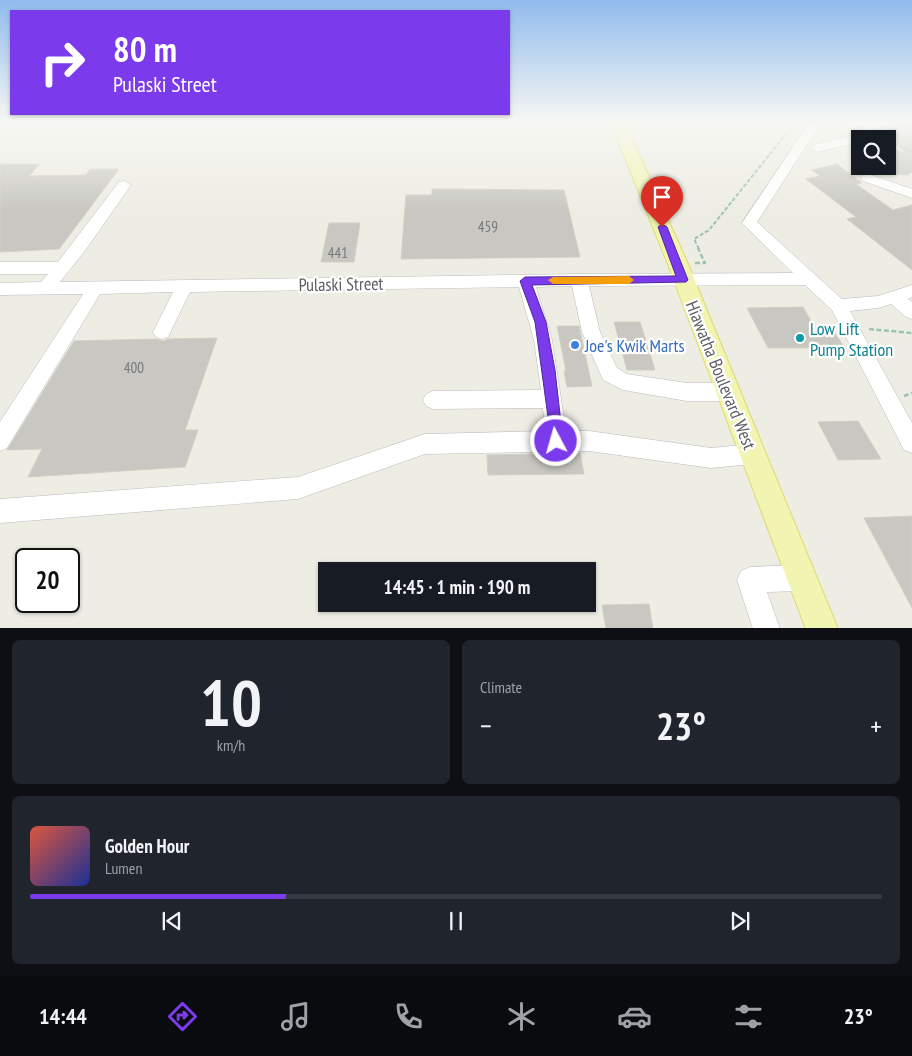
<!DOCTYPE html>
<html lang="en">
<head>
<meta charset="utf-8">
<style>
  body { margin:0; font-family:"PT Sans Narrow",sans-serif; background:#20242c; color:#f1f3f6; height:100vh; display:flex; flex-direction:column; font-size:19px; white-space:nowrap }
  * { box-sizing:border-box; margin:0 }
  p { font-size:16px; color:#9ea1a6 }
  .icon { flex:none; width:28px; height:28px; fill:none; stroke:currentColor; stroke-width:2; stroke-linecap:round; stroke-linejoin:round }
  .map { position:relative; height:628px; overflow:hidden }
  .side { display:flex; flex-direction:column; gap:12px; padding:12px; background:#0d0f14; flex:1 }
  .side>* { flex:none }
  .banner { position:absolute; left:10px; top:10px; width:500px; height:105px; border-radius:0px; box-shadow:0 1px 4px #0004; background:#7c3aed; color:#fff; overflow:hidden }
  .controls { position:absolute; left:851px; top:130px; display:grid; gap:10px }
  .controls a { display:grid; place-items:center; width:45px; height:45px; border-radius:0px; background:#171b24; box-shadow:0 1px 4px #0004; font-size:25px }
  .speed { position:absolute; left:15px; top:548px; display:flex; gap:10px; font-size:25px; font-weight:700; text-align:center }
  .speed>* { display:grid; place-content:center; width:65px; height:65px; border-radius:50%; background:#171b24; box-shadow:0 1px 4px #0004; line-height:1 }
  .speed .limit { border:2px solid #111; border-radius:8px; background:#fff; color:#111 }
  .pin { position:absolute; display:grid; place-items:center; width:42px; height:42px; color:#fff; margin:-51px -21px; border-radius:50% 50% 50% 0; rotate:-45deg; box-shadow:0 0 5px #0007 }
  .pin .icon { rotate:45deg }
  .me { position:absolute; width:55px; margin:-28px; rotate:354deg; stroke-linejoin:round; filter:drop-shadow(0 0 4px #0008) }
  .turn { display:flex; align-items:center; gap:18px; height:105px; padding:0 20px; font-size:22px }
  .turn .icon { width:65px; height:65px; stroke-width:2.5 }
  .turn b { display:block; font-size:35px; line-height:42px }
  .big { font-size:38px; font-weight:600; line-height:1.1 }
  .side .widget { flex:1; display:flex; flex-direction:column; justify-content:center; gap:8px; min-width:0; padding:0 18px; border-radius:8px; background:#20242c }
  .side .dial { align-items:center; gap:0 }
  .dial b { font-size:65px; line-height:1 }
  .song { display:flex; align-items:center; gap:15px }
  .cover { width:60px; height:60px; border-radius:8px; background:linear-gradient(135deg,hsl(10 70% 55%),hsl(230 70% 35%)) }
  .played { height:5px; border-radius:2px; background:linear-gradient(90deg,#7c3aed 30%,#363941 30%) }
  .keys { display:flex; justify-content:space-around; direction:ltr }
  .heat { display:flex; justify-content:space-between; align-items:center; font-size:28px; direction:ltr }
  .side .tiles { flex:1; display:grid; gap:12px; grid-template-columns:1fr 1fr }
  .widget:last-child { grid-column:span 2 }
  .trip { position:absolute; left:318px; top:562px; width:278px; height:50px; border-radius:0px; background:#171b24; box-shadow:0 1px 4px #0004; font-weight:600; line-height:50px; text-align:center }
  .menu { display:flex; height:80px; justify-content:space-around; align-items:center; background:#090b0e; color:#9ea1a6 }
  .menu .icon { width:35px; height:35px }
  .menu .on { color:#7c3aed }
  .menu b { font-size:22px; color:#f1f3f6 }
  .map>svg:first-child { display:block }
  .building { fill:#c8c7c1; stroke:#d1d0c3 }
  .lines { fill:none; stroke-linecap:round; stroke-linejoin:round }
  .minor-casing { stroke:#b9babf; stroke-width:1 }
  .major-casing { stroke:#e0d96a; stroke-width:2 }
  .path-far1 { stroke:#9dc2b0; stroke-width:2; stroke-dasharray:4 2; stroke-linecap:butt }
  .path { stroke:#9dc2b0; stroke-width:2.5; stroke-dasharray:5 2.5; stroke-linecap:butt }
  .minor { fill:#fff; fill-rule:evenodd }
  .major { fill:#f1f5b1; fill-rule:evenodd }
  .route { fill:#7c3aed; stroke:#51269a }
  .slow { fill:#f59e0b }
  .culture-dot { fill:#0f9aa8; stroke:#fff; stroke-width:2 }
  .shop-dot { fill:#3f7fe0; stroke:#fff; stroke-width:2 }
  .labels { text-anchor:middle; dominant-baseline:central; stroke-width:4.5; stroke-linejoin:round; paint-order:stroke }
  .number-label { font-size:15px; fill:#77787a }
  .street-label { font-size:18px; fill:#5c5e63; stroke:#fff }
  .culture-label { font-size:18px; fill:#0d838f; stroke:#fff; text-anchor:start }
  .shop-label { font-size:18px; fill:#366cbe; stroke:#fff; text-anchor:start }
</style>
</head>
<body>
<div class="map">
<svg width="912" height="629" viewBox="0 0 912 629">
  <rect width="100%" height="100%" fill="#edede4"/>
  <!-- building -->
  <path class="building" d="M896,123H912V172L908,175L888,174V148L903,152L888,127Z
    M0,164H40L29,176L86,175L90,169H119L59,249L0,252Z
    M837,164L862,183L856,184L893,210L912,205V270L847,219L856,217L806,179L820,176L812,170Z
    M432,189L564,190L580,257L401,259L406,195H432Z
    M329,223H360L354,262H321Z
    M803,307L815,328H832L847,352H828L825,348H768L747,308Z
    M614,322H640L655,370H627Z
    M557,326H579L592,386L567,387L564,371H566Z
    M217,338L185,430H198L185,467L28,477L42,449L7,450L74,341L156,339L163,341L168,339Z
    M858,421L881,459L838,460L818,422Z
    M580,453L584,474L488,475L487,455Z
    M912,516V608L864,518Z
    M649,604L653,629H606L602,605Z"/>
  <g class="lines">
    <defs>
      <path id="minor" d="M809,123H821L757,222L842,299L878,296L912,285V297L908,299L912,302V319L906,317L891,304L878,308L850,311L912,423V453L904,450L832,310L805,285L589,286L600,332L617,368L627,374L687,383H728L735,386L738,392L735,398L728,401H687L623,390L603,380L582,332L572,286L536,287L552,340L566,431H589L711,448L752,444L760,447L763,454L760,461L752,464L711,468L589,451L425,454L298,499L0,523V499L298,477L425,434L545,431L543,408L433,409L426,406L423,400L426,394L433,391L541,390L534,340L519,287L190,292L168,337L162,339L156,337L153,332L173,292L100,294L7,448L0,451V422L83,294L0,295V283L41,282L48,274H0V262H58L119,182L124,181L131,185L87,248L60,282L579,274L793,273L742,223Z
        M873,123H887L864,139H860L859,142L817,152L811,148L813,145L851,136Z
        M868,174L912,189V198L863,181L861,178L863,175Z
        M802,565L811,569L815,578L811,587L802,591L767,592L780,629H753L737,580L741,571L750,567Z"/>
      <path id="major" d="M611,123H625L687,262L838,629H806L667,262Z"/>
    </defs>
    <!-- minor casing -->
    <use href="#minor" class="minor-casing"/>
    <!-- major casing -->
    <use href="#major" class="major-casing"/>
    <!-- path-far1 -->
    <path class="path-far1" d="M888,141L912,151
      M699,249L694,239L709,230L795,123"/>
    <!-- path -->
    <path class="path" d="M695,263H705L698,248
      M869,329L912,333
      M904,396L912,393"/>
    <!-- minor -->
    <use href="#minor" class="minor"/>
    <!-- major -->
    <use href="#major" class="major"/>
  </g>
  <!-- sky -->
  <linearGradient id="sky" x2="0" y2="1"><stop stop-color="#90bbed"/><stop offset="0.58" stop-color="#f7f7f3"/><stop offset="1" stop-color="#f7f7f3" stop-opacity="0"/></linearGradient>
  <rect width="912" height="211" fill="url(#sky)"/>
  <!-- route -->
  <path class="route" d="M662,224L667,227L688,280L686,282L532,285L546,322L555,370L563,441L561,446L556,448L552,446L535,322L520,281L525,277L676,276L658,227Z"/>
  <!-- slow -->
  <path class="slow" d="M629,276L634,280L629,284H553L548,280L553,277Z"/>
  <!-- markers -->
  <circle class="culture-dot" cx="800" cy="338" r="5"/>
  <circle class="shop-dot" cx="575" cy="345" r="5"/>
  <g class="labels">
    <!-- number labels -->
    <g class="number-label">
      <text x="488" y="226">459</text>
      <text x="338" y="252">441</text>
      <text x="134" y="367">400</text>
    </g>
    <!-- street labels -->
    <g class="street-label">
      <text transform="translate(341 284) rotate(-1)">Pulaski Street</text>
      <text transform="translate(721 375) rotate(68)">Hiawatha Boulevard West</text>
    </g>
    <!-- culture labels -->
    <g class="culture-label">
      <text x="810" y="328">Low Lift<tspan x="810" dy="21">Pump Station</tspan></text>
    </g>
    <!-- shop labels -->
    <g class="shop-label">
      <text x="585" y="345">Joe's Kwik Marts</text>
    </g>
  </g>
</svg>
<div class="controls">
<a><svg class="icon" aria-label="search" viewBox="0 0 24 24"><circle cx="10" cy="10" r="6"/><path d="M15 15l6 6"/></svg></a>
</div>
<div class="speed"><div class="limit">20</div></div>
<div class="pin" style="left:662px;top:227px;background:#d93025"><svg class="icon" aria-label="arrive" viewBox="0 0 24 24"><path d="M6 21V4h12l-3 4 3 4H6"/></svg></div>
<svg class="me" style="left:556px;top:441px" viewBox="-20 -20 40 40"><circle r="17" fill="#7c3aed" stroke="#fff" stroke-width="3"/><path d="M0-11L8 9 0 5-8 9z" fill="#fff"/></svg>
<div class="trip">14:45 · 1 min · 190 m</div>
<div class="banner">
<div class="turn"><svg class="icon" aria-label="right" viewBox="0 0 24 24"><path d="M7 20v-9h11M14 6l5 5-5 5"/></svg><div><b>80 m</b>Pulaski Street</div></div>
</div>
</div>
<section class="side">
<div class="tiles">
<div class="widget dial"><b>10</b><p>km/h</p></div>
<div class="widget"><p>Climate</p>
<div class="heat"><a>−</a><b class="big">23°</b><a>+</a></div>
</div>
<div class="widget">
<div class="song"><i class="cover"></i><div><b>Golden Hour</b><p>Lumen</p></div></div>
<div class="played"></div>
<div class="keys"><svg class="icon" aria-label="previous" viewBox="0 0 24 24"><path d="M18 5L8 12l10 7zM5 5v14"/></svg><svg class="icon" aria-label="pause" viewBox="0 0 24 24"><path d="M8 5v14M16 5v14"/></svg><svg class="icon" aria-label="next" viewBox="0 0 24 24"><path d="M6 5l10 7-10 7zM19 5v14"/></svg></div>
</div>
</div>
</section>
<nav class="menu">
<b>14:44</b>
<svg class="icon on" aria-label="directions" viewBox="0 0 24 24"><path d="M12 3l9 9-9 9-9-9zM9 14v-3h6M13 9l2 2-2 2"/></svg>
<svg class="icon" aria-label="music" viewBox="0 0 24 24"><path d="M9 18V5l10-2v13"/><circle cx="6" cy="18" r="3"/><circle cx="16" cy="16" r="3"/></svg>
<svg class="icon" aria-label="phone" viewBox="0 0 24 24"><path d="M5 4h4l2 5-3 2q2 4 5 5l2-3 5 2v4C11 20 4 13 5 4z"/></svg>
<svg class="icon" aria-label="climate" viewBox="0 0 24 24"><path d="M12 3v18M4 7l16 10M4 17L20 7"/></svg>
<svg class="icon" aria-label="car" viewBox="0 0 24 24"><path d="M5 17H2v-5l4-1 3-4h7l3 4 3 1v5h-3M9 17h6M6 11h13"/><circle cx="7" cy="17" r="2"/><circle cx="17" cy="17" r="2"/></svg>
<svg class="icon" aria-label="filters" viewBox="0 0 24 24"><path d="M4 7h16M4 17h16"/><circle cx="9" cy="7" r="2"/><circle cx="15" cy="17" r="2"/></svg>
<b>23°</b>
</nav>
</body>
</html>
